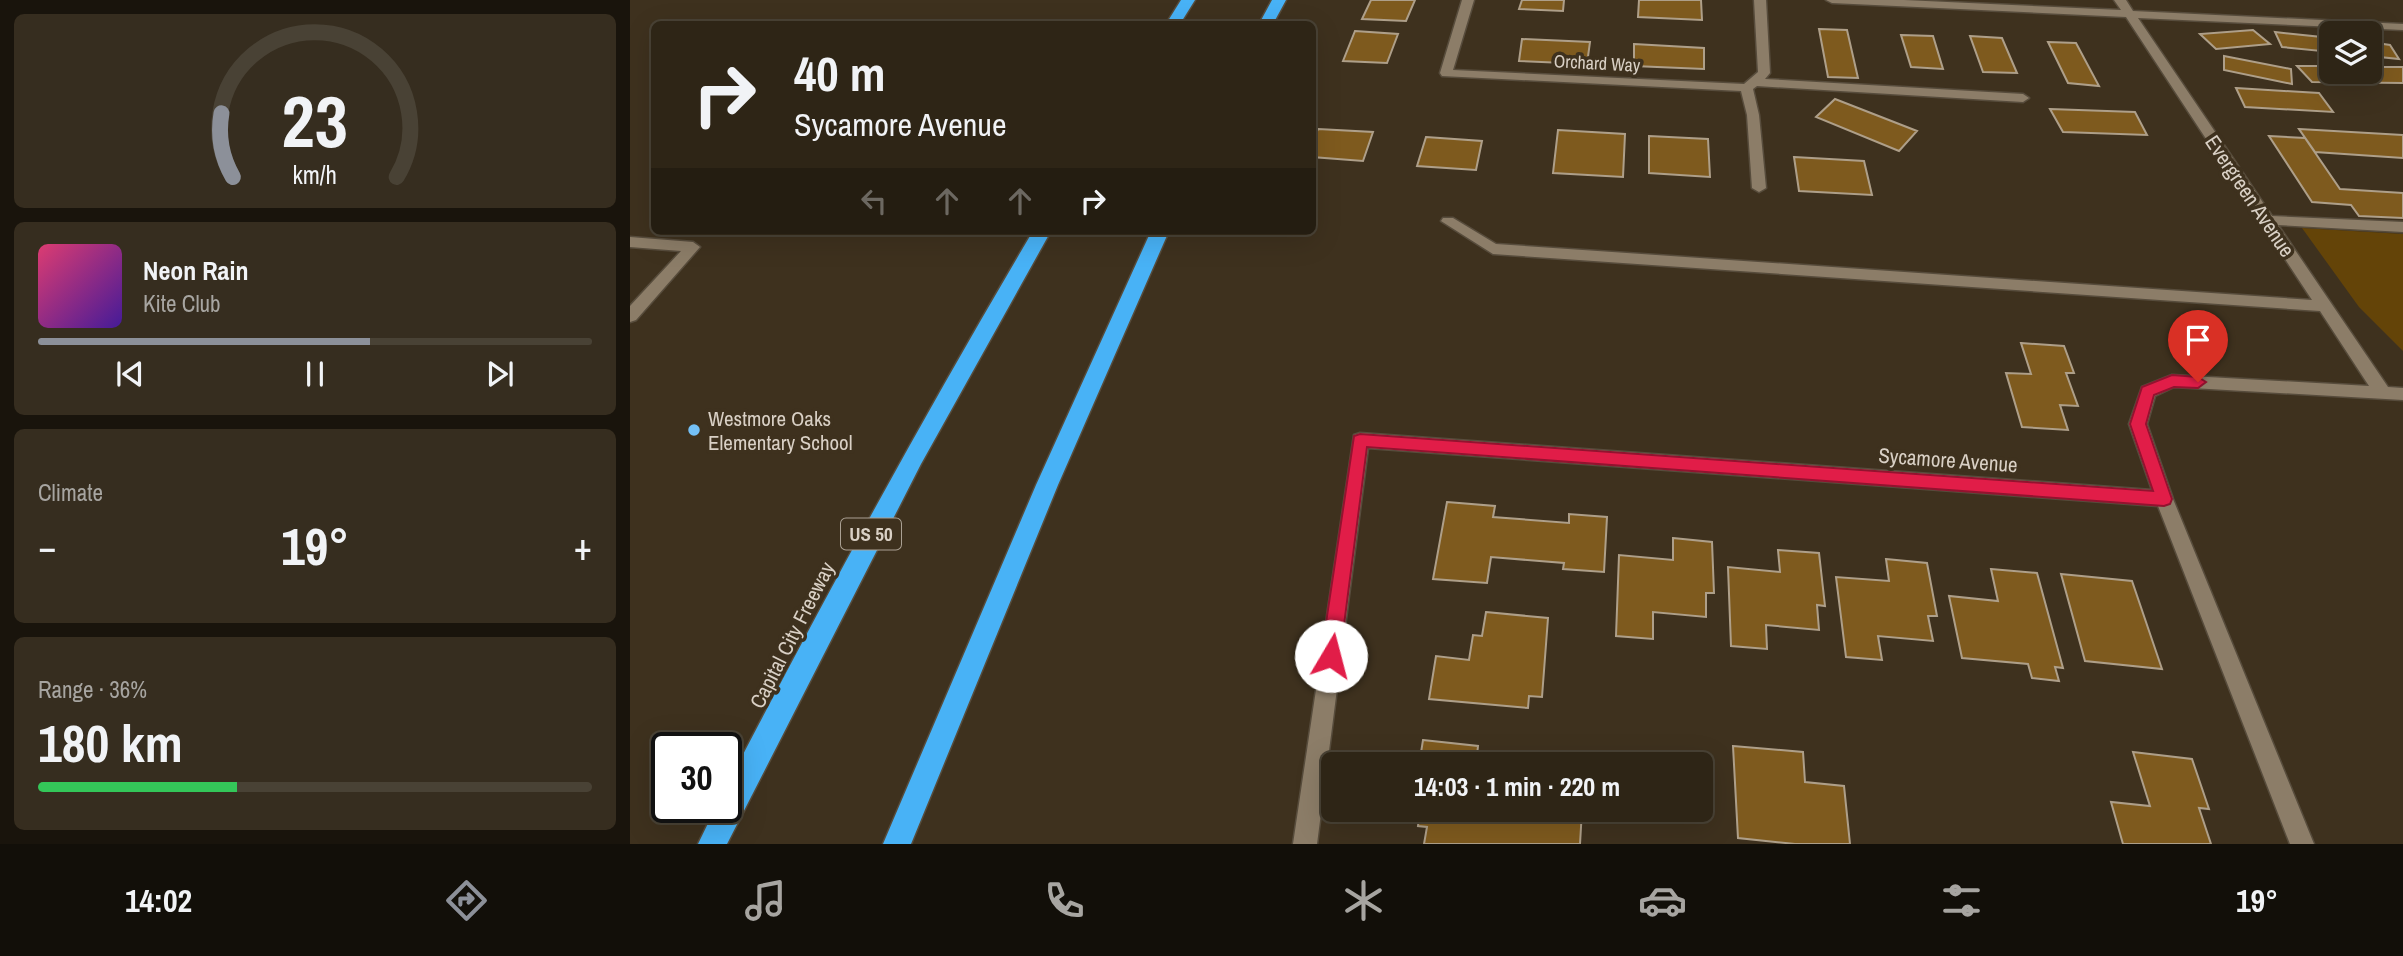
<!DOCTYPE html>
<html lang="en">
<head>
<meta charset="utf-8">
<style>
  body { margin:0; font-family:"Archivo Narrow",sans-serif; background:#362d1f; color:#f1f3f6; height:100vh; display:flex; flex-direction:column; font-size:26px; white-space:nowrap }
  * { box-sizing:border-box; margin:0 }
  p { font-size:23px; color:#a7a5a1 }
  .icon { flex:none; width:38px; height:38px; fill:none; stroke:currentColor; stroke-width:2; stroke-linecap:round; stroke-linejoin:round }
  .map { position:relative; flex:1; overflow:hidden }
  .details { display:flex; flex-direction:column; gap:14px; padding:14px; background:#19140c; width:630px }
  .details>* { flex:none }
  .guide { position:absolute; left:21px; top:21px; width:665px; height:214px; border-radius:10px; box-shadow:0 7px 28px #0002,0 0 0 2px #494235; background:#2e2516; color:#f1f3f6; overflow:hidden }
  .tools { position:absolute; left:1689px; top:21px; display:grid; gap:14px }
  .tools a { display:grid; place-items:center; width:63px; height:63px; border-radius:10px; background:#2e2516; box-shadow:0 7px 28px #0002,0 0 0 2px #494235; font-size:35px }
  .speed { position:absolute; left:21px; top:732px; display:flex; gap:14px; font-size:35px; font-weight:700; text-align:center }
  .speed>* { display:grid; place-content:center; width:91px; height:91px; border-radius:50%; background:#2e2516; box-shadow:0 7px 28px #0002,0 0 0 2px #494235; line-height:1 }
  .speed .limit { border:4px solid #111; border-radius:10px; background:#fff; color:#111 }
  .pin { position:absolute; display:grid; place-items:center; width:60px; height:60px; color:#fff; margin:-72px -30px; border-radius:50% 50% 50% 0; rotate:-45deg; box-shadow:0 0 7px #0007 }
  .pin .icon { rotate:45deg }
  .me { position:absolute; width:77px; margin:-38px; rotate:8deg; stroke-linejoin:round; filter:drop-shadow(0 0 5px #0008) }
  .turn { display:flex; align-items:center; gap:24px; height:147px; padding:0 28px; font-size:32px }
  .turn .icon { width:91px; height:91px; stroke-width:2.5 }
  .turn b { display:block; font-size:49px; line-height:60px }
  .lanes { display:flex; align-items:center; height:66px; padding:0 28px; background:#0003; justify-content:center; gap:35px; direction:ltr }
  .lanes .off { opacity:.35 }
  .big { font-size:52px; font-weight:700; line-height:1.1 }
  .details .tile { flex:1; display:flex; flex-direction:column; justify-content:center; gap:10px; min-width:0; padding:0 24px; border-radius:10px; background:#362d1f }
  .details .dial { align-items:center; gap:0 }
  .dial svg { height:182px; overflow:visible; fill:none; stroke:#494235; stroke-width:7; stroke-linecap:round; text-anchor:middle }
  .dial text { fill:#f1f3f6; stroke:none }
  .song { display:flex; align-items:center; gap:21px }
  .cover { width:84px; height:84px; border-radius:10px; background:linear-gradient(135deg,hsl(340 70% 55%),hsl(260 70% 35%)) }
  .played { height:7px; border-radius:4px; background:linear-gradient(90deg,#8c9099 60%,#494235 60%) }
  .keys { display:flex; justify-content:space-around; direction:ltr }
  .heat { display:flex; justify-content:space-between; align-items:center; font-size:38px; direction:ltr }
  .charge { height:10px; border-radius:5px; background:linear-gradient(90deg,#34c759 36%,#494235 0) }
  .trip { position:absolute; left:691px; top:752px; width:392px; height:70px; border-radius:10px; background:#2e2516; box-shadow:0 7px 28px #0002,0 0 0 2px #494235; font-weight:700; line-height:70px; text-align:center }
  .dock { display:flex; height:112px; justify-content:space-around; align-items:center; background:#120f09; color:#a7a5a1 }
  .dock .icon { width:49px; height:49px }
  .dock .on { color:#8c9099 }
  .dock b { font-size:32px; color:#f1f3f6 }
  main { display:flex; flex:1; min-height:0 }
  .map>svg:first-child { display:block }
  .green { fill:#644408 }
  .building { fill:#7e5a1e; stroke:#ae9f89; stroke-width:2 }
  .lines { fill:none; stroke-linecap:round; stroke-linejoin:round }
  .minor-casing { stroke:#574c3c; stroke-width:3 }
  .highway-casing { stroke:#574c3c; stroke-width:3 }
  .minor { fill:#8c7d68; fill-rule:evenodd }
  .highway { fill:#48b2f6; fill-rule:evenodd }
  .route { fill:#e11d48; stroke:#92132f; stroke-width:2 }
  .poi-dot { fill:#74c0f6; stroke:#3e311e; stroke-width:2.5 }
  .labels { text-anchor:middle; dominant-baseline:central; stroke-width:7; stroke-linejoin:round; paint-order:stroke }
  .far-street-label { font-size:18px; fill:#d9d0c5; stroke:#3e311e }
  .shield { fill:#3e311e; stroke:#aaa093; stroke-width:2 }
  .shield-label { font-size:19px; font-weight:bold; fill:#d9d0c5 }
  .street-label { font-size:21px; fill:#d9d0c5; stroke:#3e311e }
  .poi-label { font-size:21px; fill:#d9d0c5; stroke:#3e311e; text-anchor:start }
</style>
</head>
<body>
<main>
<section class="details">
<div class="tile dial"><svg viewBox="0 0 100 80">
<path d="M14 69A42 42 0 1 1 86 69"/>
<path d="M14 69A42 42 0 0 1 9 41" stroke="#8c9099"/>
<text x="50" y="56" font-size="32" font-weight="700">23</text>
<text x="50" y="72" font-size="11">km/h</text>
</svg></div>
<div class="tile">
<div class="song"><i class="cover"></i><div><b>Neon Rain</b><p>Kite Club</p></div></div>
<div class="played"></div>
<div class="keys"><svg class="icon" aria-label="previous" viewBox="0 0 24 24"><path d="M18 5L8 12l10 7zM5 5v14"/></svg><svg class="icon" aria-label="pause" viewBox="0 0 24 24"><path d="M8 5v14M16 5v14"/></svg><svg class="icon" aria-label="next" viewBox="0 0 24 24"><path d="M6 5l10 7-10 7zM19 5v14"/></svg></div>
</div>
<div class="tile"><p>Climate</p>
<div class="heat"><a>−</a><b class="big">19°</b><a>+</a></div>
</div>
<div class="tile"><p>Range · 36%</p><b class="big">180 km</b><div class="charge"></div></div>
</section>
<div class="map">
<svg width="1773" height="844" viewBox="0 0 1773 844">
  <rect width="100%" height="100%" fill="#3e311e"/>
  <!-- green -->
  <path class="green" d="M1672,228L1773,234V351L1729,307Z"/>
  <!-- building -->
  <path class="building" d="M741,0H785L776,21L732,19Z
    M892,0H934L933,11L889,9Z
    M1009,0H1071L1072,20L1008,17Z
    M1189,29L1217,30L1228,78L1198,77Z
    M1623,30L1640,44L1586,49L1570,34Z
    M725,31L768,34L757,63L713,61Z
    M1645,32L1701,38V52L1652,47Z
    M1271,35L1303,36L1313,69L1281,67Z
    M1340,36L1372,38L1387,73L1353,72Z
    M892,39L960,42L957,64L889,61Z
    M1418,42L1446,43L1469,86L1438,83Z
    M1740,42L1760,45L1769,59L1740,56Z
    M1004,44L1074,48V69L1004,66Z
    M1594,56L1661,69L1662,84L1594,70Z
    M1667,66H1701V72H1740V67H1773V83L1682,82Z
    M1606,88L1689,93L1703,112L1615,107Z
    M1205,99L1287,131L1269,151L1186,117Z
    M1420,109L1505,112L1517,135L1433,132Z
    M688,129L743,132L733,161L682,157V142Z
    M1669,129L1773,135V158L1685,152Z
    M928,130L995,134L993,177L923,173Z
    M1019,136L1078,139L1080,177L1019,173Z
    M1639,136L1675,138L1710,189L1773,193V218L1729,216L1721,205L1682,202Z
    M796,137L852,141L846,170L787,166Z
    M1164,157L1234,161L1242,195L1169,191Z
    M1391,343L1434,346L1444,373H1436L1448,406L1430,405L1438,430L1392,427L1376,373L1401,374Z
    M817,502L865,506L863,517L939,523V514L977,517L974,572L933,569L934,563L861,557L857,583L803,579Z
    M1043,538L1082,542L1084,593H1076V617L1023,612V639L986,636L989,555L1043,560Z
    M1148,550L1189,553L1195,606L1187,605L1189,630L1136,625L1137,649L1101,646L1098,567L1150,572Z
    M1256,559L1297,563L1307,616H1298L1303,641L1248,636L1252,660L1216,657L1206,577L1259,581Z
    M1361,569L1407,573L1433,668L1425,667L1429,681L1402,678L1398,664L1332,658L1319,596L1368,601Z
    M1431,574L1502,581L1532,669L1455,661Z
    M856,612L918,618L912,697L899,696L898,708L799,699L806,656L839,660L843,635L852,636Z
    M793,740L848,746L846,765H789Z
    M1103,746L1173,752L1175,782L1214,786L1220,844H1165L1108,838Z
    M1503,752L1562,759L1579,809L1569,808L1581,844H1493L1481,802L1520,806Z
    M790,810H952L950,844H794L797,827L788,826Z"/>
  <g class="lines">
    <defs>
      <path id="minor" d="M832,0H844L823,70L1114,84L1128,72L1124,0H1136L1140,73L1135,79L1393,94L1399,98L1393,102L1127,86L1123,89L1129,115L1136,188L1129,192L1122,188L1117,115L1111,91L812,76L810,73Z
        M1196,0H1274L1491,10L1484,0H1496L1503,11L1773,24V30L1508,18L1642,216L1773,222V232L1648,225L1758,387L1773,388V400L1544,387L1525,396L1517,424L1543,499L1684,844H1660L1528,506L738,448L687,844H663L724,435L730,433L1522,490L1499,424L1512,387L1542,375L1739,386L1690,311L863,254L811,221L813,218H823L866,244L1682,300L1496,17L1202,3Z
        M0,237L63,242L70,247L6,320L0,322V306L51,251L0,247Z"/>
      <path id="highway" d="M551,0H565L550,24H536Z
        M642,0H656L643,24H629Z
        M403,231H421L291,464L97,844H68L86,807H96V787C194,599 295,413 403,231Z
        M521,231H539L428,485L281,844H253L406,485Z"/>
    </defs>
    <!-- minor casing -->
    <use href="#minor" class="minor-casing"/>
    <!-- highway casing -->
    <use href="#highway" class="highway-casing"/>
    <!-- minor -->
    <use href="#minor" class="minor"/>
    <!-- highway -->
    <use href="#highway" class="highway"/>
  </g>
  <!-- route -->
  <path class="route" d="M1542,375L1568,377L1576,382L1568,388L1544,387L1524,395L1516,424L1542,499L1540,504L1534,506L737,447L710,656L707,662L701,664L694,662L691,656L724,436L730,434L1523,491L1500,424L1512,387Z"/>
  <!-- markers -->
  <circle class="poi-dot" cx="64" cy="430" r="7"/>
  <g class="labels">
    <!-- far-street labels -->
    <g class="far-street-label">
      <text transform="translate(967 63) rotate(3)">Orchard Way</text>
    </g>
    <!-- shield labels -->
    <rect class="shield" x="211" y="518.5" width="60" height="31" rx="5"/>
    <g class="shield-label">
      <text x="241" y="534">US 50</text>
    </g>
    <!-- street labels -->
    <g class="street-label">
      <text transform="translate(1620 196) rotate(56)">Evergreen Avenue</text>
      <text transform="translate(1318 460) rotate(4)">Sycamore Avenue</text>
      <text transform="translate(162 635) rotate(-63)">Capital City Freeway</text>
    </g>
    <!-- poi labels -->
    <g class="poi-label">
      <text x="78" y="418">Westmore Oaks<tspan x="78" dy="24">Elementary School</tspan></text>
    </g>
  </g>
</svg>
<div class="tools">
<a><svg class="icon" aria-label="layers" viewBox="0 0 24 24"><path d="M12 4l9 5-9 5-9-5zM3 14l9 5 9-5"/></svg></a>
</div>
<div class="speed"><div class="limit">30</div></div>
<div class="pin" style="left:1568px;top:382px;background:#d93025"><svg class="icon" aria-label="arrive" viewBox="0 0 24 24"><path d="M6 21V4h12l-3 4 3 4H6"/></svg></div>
<svg class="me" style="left:701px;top:656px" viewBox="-20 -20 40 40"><circle r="19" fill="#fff"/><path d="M0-13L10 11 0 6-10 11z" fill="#e11d48"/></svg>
<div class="trip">14:03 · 1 min · 220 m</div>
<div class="guide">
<div class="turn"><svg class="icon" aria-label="right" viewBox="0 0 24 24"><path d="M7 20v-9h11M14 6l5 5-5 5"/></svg><div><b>40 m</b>Sycamore Avenue</div></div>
<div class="lanes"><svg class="icon off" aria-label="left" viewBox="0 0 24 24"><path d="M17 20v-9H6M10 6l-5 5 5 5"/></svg><svg class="icon off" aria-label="ahead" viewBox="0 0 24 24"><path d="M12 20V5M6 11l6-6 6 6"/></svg><svg class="icon off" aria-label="ahead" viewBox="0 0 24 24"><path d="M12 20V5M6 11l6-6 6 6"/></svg><svg class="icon" aria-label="right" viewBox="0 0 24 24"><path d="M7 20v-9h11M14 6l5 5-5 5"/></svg></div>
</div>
</div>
</main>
<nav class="dock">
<b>14:02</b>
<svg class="icon on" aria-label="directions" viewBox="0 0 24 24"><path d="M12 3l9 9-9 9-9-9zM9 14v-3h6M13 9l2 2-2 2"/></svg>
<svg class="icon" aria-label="music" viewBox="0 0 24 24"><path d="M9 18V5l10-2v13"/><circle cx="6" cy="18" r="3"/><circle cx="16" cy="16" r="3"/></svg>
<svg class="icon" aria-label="phone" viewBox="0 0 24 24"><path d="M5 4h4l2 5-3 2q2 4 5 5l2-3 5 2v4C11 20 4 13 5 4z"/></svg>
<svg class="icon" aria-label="climate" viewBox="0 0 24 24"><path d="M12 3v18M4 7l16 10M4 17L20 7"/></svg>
<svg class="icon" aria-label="car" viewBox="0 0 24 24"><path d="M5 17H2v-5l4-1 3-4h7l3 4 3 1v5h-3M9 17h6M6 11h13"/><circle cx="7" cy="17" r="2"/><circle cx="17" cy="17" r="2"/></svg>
<svg class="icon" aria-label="filters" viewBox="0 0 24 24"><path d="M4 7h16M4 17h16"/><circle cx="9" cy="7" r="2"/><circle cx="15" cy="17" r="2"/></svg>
<b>19°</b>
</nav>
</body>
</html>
